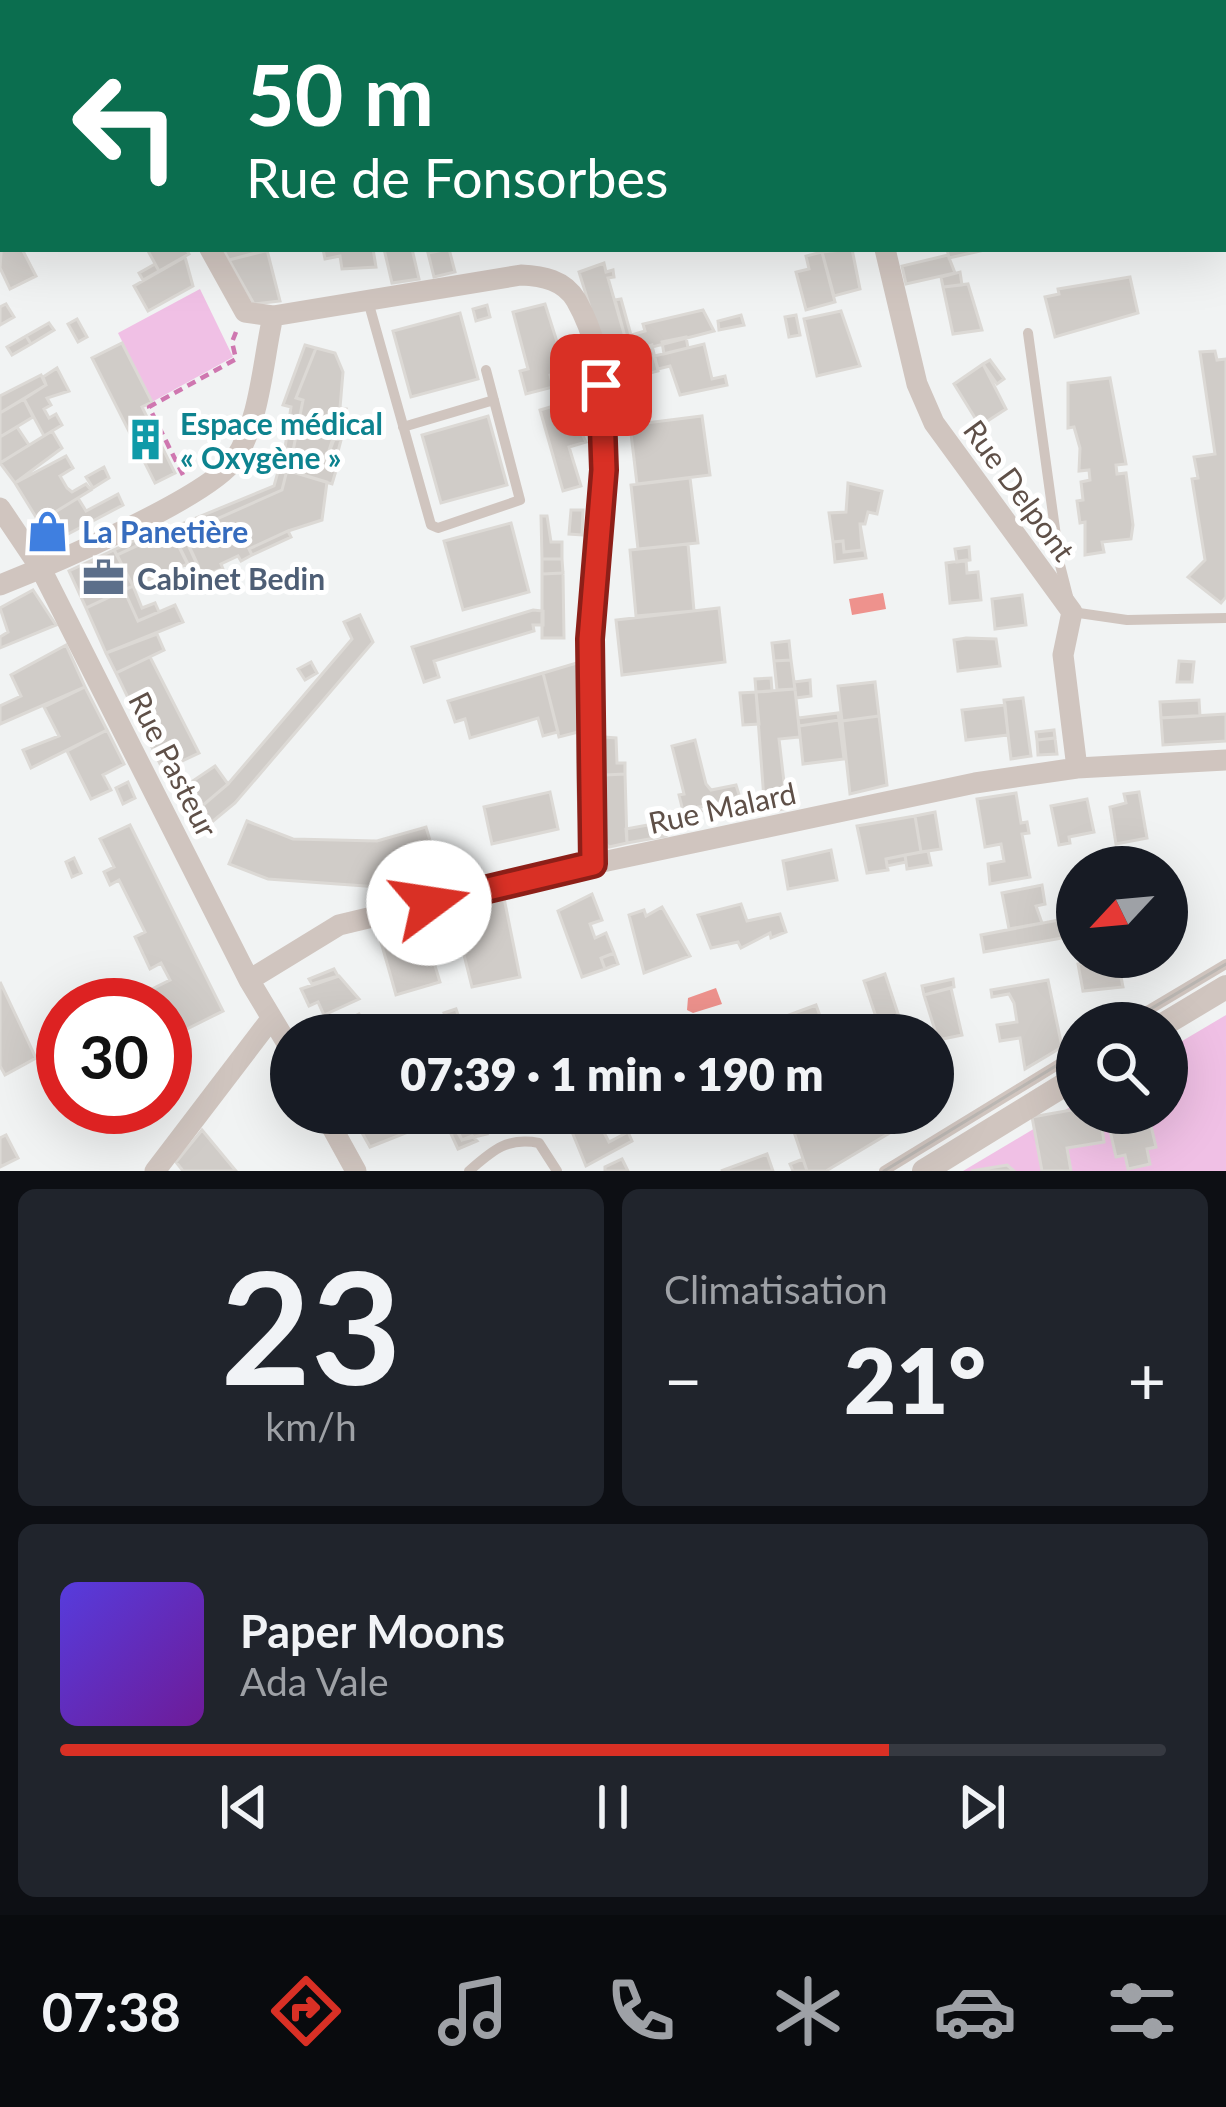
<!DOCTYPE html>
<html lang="fr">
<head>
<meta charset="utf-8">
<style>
  body { margin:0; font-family:Lato,sans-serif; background:#20242c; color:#f1f3f6; height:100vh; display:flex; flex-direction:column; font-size:45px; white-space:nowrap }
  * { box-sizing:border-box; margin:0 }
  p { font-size:39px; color:#9ea1a6 }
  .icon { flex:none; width:66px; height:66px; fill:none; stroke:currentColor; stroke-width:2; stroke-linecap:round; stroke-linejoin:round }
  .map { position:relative; height:1171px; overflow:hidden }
  .side { display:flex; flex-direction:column; gap:18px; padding:18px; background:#0d0f14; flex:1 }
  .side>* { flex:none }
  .banner { position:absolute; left:0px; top:0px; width:1227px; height:252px; box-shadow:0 12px 48px #0002; background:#0b6e4f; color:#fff; overflow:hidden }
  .needle { width:78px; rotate:244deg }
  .fabs { position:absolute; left:1056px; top:846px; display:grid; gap:24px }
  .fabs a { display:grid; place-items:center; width:132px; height:132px; border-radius:50%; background:#171b24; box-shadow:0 12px 48px #0002; font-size:60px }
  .speed { position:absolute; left:36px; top:978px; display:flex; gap:24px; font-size:60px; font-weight:700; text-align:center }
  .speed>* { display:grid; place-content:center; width:156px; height:156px; border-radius:50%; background:#171b24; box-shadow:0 12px 48px #0002; line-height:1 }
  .speed .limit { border:18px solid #d22; background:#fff; color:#111 }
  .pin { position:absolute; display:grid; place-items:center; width:102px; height:102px; color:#fff; margin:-51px; border-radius:24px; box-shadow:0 6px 18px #0006 }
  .me { position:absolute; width:132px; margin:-66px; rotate:76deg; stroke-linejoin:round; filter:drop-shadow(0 0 9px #0008) }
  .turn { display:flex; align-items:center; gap:42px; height:252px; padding:0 48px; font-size:54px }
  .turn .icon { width:156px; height:156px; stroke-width:2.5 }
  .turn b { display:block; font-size:84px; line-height:102px }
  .big { font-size:90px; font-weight:800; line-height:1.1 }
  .side .card { flex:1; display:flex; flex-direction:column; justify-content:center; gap:18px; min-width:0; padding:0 42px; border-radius:18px; background:#20242c }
  .side .dial { align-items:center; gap:0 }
  .dial b { font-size:156px; line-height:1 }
  .song { display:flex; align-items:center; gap:36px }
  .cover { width:144px; height:144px; border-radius:18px; background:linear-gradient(135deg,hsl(250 70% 55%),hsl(280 70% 35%)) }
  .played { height:12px; border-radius:6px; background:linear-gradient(90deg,#d93025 75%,#363941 75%) }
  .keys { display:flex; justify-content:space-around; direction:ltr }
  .heat { display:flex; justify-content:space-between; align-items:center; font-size:66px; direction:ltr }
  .side .tiles { flex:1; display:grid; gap:18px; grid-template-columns:1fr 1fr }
  .card:last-child { grid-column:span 2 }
  .trip { position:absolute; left:270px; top:1014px; width:684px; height:120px; border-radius:60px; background:#171b24; box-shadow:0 12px 48px #0002; font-weight:800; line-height:120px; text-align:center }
  .tabs { display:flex; height:192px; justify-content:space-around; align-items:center; background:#090b0e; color:#9ea1a6 }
  .tabs .icon { width:84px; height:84px }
  .tabs .active { color:#d93025 }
  .tabs b { font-size:54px; color:#f1f3f6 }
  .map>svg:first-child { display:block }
  .green { fill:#f0c0e5 }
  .water { fill:#ee928d }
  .building { fill:#d0ccc8; stroke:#dcd9d5; stroke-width:3 }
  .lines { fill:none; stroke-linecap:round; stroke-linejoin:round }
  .path { stroke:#cf77b0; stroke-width:4.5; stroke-dasharray:9 6; stroke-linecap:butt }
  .service { stroke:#d0c5bf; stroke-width:10 }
  .minor { stroke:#d0c5bf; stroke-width:21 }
  .tertiary { stroke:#d0c5bf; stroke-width:24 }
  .tram { stroke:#bbb7b3; stroke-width:3 }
  .route-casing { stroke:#8d1f18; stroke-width:30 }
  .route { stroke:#d93025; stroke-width:21 }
  .labels { text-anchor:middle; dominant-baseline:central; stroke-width:10; stroke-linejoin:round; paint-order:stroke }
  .culture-label { font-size:30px; font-weight:bold; fill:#0d838f; stroke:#fff; text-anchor:start }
  .street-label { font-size:30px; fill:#5f5048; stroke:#fff }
  .shop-label { font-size:30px; font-weight:bold; fill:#366cbe; stroke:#fff; text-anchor:start }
  .service-label { font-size:30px; font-weight:bold; fill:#4e5e75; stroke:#fff; text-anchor:start }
</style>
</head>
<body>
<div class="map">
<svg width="1226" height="1171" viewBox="0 0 1226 1171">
  <rect width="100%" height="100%" fill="#f1f3f3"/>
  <!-- green -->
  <path class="green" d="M200,289L233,357L152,402L118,333Z
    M1226,1015V1171H963L1077,1103V1113H1167V1050Z"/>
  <!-- water -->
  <path class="water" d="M883,593L886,609L852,615L849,599Z
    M716,988L722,1004L693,1013L687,1010L688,998Z"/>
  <!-- building -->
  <path class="building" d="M200,0H252L253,3H201Z
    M3,223V249H22L36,276L10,289L0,268Z
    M147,249H186L189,254L159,271Z
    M223,249H273L229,260Z
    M323,249H373L376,267L342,269L340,256L325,259Z
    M384,249H412L419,279L392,283Z
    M449,249L455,272L434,277L428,253Z
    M852,249L860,289L834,296L822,252Z
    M947,249H989L949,258Z
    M267,250L280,301L254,304L229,260Z
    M822,252L835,302L806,310L796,272L809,269L806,256Z
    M948,255L955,273L906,284L902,266Z
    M185,257L193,286L148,311L134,286Z
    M604,263L606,272L613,270L614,277L608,278L625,337L645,331L643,324L703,310L714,331L606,359L579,272Z
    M155,264L159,271L143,280L139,273Z
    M960,272L962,285L943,287L941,277Z
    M1130,277L1138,313L1055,337L1045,297L1059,294L1058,289Z
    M968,284L982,330L953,334L943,287Z
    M621,299L631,335L625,337L615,300Z
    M6,304L14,317L0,325V307Z
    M545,304L566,370L550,375L553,387L526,394L520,371L528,369L513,312Z
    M487,305L490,317L476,321L473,309Z
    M841,311L860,366L817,376L804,319Z
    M460,313L478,379L411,397L393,331Z
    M741,315L744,325L719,330L718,321Z
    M796,315L800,335L789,337L785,317Z
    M77,319L87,337L78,342L68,324Z
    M49,323L54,330L31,344L26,336Z
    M26,336L31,344L12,355L7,347Z
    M686,337L688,348L664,354L662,342Z
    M122,343L152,402L142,407L175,473L155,483L92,358Z
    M704,344L712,379L725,376L727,385L680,395L670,366L658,369L654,356Z
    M305,345L316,348L296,398L303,400L293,451L285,448L291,407L283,405Z
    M652,345L658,371L613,383L606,359Z
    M316,348L335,353L343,372L340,408L346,409L326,460L293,451L303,400L296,398Z
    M1215,351L1217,360L1226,359V597L1221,603L1188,577L1205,560L1192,479L1198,478L1194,457L1215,454L1200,352Z
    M990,360L1004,379L997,384L983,364Z
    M983,364L1006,409L980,426L954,384Z
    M57,368L69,391L47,398L51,405L44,409L49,418L56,414L62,425L44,436L24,399L46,385L43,377Z
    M41,375L46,385L0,413V396Z
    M1110,378L1126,464L1116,465L1117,474L1126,473L1133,525L1131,539L1102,542L1104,552L1085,555V522L1080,523L1077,501L1083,500L1081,482L1090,480L1089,470L1079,471L1080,448L1074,427L1068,428V383Z
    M24,399L33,417L0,437V413Z
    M567,402L586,442L569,447L581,486L563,491L540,410Z
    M488,416L507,485L441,503L422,435Z
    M702,416L710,475L637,484L630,425Z
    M17,427L29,445L0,463V437Z
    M52,431L62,448L15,483L0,463Z
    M333,438L341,440L335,463L326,460Z
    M285,448L338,464L332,484L279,468Z
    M66,456L73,468L60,476L67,488L72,492L86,484L91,490L39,522L15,483Z
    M104,467L109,478L93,488L86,477Z
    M279,468L287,470L282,490L183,534L179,525L274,486Z
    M287,470L327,482L322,520L288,531L249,549L252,555L241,561L238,556L221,564L223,569L202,575L183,534L282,490Z
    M690,478L698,543L638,549L631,485Z
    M848,483L882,491L877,514L868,512L865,524H860L862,550L844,552L843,541L833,542L829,513L846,512Z
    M118,494L123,505L51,543L39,522L78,498L86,511Z
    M571,510H583L582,535L569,534Z
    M541,516H547L551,542H562V559H542Z
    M511,523L529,592L463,610L444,541Z
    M860,524L866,558L835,562L833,542L843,541L844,552L862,550Z
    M168,525L171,530L117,555L114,550Z
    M181,529L198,565L190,569L172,533Z
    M171,530L188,564L133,586L117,555Z
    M288,531L291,537L252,555L249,549Z
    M688,544L694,611L636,616L630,550Z
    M969,547L970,560L957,562L955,549Z
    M114,550L133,586L86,608L69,571Z
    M542,559H562L563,573L542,574Z
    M966,560L967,573L978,572L981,600L950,603L946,563Z
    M563,573L564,638H542V574Z
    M133,586L142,608L155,603L159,612L138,621L124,590Z
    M33,590L56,625L0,648V637L8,632L0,608Z
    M124,590L138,621L175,605L183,622L106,653L86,608Z
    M1022,595L1026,625L995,629L992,599Z
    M719,608L725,662L622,675L616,620Z
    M533,610L543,611V625H533L534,631L434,661L439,677L424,682L412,647Z
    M360,615L373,642L235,803L196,835L188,818L228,784L352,639L344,622Z
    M157,634L164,650L116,673L106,653Z
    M966,638L996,639L1000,666L958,671L954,640Z
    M789,641L791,660L774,661L772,643Z
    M66,645L85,687L0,724V706L21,696L11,675Z
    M150,657L199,753L163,770L116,673Z
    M791,660L795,689L777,690L774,661Z
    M1179,661L1194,662L1192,682H1177Z
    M311,662L317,673L305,680L298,669Z
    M580,662L582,731L559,737L543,673Z
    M543,673L558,732L543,736L538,718L470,738L465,719L455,722L448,701Z
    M771,678L772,691L756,692L755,679Z
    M810,680L811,696L796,698L794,682Z
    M875,682L879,716L842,721L838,686Z
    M85,687L107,730L31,768L23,750L59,736L44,707Z
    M795,689L800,737L779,739L787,808L765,813L756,692Z
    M756,692L759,724L743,725L740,693Z
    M1023,698L1031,756L1011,759L1004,700Z
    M1199,700L1200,716L1161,718L1160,702Z
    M1005,705L1008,735L966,740L962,710Z
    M838,713L839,720L799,726L798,718Z
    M1226,714V741L1163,745L1161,718Z
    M879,716L887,785L850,794L842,721Z
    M839,720L844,759L803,764L799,726Z
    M107,730L124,764L103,775L111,790L91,799L67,751Z
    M1054,730L1055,738L1037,740L1036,732Z
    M604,737L616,738L617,763H625V774L605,775Z
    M1055,738L1057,754L1038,755L1037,740Z
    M695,740L706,784L711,790L736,785L741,801L699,807L701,811L691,814L683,811L679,795L684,794L672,746Z
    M215,766L228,784L188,818L175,793Z
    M625,774L627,843L609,847L605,843V775Z
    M128,782L135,798L123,804L116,788Z
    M550,792L558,829L492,844L484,807Z
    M1139,792L1147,838L1116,844L1110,807L1126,803L1124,794Z
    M1016,793L1021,823L1027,822L1029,833L1022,834L1030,877L990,884L988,864L1004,861L1001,844L985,847L977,799Z
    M1087,799L1094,832L1069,837L1070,843L1059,845L1051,806Z
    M935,812L941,849L921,852L915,816Z
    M915,816L921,852L886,859L888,870L867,873L857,826Z
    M247,821L293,839L377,841L426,827L439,871L379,887L268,879L229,864Z
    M664,822L666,836L627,843L626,829Z
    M130,825L223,1011L175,1035L165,1005L152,989L170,980L161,963L150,969L135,937L145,932L119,880L110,885L104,872L114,867L100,839Z
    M831,850L837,880L788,889L783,861Z
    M928,851L931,865L907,869L905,855Z
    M905,855L906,862L887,866L886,859Z
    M74,858L81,873L72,877L66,862Z
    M1042,885L1045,904L1036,906L1042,923L1009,929L1002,893Z
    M592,894L602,920L590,924L595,938L606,933L614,953L601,958L605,969L582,977L558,911Z
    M504,898L520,977L472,987L455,919L450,920L446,911Z
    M741,904L747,921L780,914L786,932L771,938L770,933L741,948L738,942L711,948L698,915Z
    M662,907L690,956L644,973L629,915L644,910L646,916Z
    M1076,909L1077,930L1072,931L1068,910Z
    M1069,918L1073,936L984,952L981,935Z
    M424,930L440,982L396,995L381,942Z
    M614,953L618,964L605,969L601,958Z
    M1088,957H1117L1123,987L1083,991L1078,964L1089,962Z
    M334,969L338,976L312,984L309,979Z
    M885,974L905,1035H882L864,981Z
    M339,976L359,999L324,1015L318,1002L309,1006L301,989Z
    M953,979L954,987L924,995L922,986Z
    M1048,980L1062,1047L1025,1069L1020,1038L1000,1041L997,1025L1017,1022L1014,1003L1009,994L992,997L991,990Z
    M0,982L36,1058L5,1075L0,1066Z
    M951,988L962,1035L938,1040L924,995Z
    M816,1005L827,1035H784L778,1019Z
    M456,1009L465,1035H410L448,1023L444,1013Z
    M359,1014L364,1022L349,1029L345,1021Z
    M172,1045L187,1074L165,1088V1048Z
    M1077,1109L1100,1113L1104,1142L1067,1148L1071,1171H1042L1032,1117Z
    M351,1113H409L418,1128L370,1147Z
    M450,1113H479L487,1134L462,1140Z
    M815,1113H923L826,1171H807L794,1132L817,1119Z
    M1106,1113H1148L1156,1147L1147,1149L1150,1164L1128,1169L1125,1155L1116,1157Z
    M594,1114L609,1142L628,1132L632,1141L586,1166L570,1127Z
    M202,1130L236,1171H183L176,1162Z
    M457,1131L462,1140L472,1136L477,1141L458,1149L451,1134Z
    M6,1135L18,1158L0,1167V1138Z
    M767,1154L773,1171H721Z
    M622,1159L628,1171H605V1167Z
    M803,1159L807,1171H793L790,1164Z
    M1007,1165L1014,1171H971Z"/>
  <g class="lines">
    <!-- path -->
    <path class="path" d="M183,475L149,407L236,359L232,342L236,332"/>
    <!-- service -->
    <path class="service" d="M131,3L142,0
      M368,301L431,525L438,528L520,500L486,370
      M1028,333L1060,565L1072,612L1127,620L1226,618
      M403,427L494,400
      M1127,1023L1226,964
      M469,1171C493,1150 507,1137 539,1143L557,1171
      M884,1171L1077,1053"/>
    <!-- minor -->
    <path class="minor" d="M74,0L76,3
      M827,0L828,3
      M210,249L245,312L273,316L521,275C543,276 564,280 576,300C626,388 600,504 593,598C587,673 582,792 593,864
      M885,249L917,384L934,423L1072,612L1063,655L1077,768
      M0,508L41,569L249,980L291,1050
      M0,585C48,566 210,497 235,459C260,421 263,360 273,316
      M249,980L339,925L593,864L975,783L1077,768L1226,760
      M324,1113L356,1171
      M155,1171L271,1019"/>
    <!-- tertiary -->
    <path class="tertiary" d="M1166,1023L1226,987
      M924,1171L1077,1077"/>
    <!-- tram -->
    <path class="tram" d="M1127,1023L1226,964
      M884,1171L1077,1053"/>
  </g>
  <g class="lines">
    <defs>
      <path id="route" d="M429,903L593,864L590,639L604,470L601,385"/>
    </defs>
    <!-- route casing -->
    <use href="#route" class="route-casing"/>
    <!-- route -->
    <use href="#route" class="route"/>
  </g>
  <!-- icons -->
  <defs>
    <symbol id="building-bare" viewBox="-9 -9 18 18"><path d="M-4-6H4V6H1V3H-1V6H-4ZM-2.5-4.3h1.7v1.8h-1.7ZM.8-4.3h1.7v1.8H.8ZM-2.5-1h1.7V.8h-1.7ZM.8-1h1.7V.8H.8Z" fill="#0f9aa8" stroke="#fff" stroke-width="2.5" paint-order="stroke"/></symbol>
    <symbol id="shop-bare" viewBox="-9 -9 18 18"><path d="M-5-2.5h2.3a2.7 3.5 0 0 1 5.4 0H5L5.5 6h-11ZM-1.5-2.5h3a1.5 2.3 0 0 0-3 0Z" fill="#3f7fe0" stroke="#fff" stroke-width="2.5" paint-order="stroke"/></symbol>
    <symbol id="office-bare" viewBox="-9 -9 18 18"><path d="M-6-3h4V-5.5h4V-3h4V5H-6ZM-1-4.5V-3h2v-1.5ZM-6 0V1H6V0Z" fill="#5c6f8a" stroke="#fff" stroke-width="2.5" paint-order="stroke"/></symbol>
  </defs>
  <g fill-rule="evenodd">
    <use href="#building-bare" x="116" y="410" width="59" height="59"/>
    <use href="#shop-bare" x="18" y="502" width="59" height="59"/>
    <use href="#office-bare" x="74" y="548" width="59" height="59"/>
  </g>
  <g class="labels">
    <!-- culture labels -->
    <g class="culture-label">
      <text x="180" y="423">Espace médical<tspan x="180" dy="34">« Oxygène »</tspan></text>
    </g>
    <!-- street labels -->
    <g class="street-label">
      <text transform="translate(1020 490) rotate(54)">Rue Delpont</text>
      <text transform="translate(174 764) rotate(63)">Rue Pasteur</text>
      <text transform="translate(722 807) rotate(-12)">Rue Malard</text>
    </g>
    <!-- shop labels -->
    <g class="shop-label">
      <text x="82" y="531">La Panetière</text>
    </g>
    <!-- service labels -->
    <g class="service-label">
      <text x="137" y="578">Cabinet Bedin</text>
    </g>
  </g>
</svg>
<div class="fabs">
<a><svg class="needle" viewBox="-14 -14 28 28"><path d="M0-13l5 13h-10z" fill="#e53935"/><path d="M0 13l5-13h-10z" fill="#9ea1a6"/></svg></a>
<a><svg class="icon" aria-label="search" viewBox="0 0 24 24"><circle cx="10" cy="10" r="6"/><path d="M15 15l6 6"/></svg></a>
</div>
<div class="speed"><div class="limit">30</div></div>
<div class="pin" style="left:601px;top:385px;background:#d93025"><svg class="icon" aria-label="arrive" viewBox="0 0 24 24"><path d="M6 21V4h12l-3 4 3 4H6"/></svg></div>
<svg class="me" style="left:429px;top:903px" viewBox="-20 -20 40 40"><circle r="19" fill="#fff"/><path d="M0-13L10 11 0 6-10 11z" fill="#d93025"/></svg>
<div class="trip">07:39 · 1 min · 190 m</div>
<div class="banner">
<div class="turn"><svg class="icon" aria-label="left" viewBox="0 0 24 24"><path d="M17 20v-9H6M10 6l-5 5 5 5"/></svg><div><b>50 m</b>Rue de Fonsorbes</div></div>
</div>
</div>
<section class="side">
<div class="tiles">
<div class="card dial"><b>23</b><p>km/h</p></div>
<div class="card"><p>Climatisation</p>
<div class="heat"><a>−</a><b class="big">21°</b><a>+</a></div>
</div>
<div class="card">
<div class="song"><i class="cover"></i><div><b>Paper Moons</b><p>Ada Vale</p></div></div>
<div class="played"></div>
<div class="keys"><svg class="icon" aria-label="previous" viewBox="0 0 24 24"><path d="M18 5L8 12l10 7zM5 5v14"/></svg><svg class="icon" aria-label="pause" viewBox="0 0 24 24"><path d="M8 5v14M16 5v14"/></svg><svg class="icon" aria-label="next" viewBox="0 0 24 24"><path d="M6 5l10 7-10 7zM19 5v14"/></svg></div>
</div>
</div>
</section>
<nav class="tabs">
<b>07:38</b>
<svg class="icon active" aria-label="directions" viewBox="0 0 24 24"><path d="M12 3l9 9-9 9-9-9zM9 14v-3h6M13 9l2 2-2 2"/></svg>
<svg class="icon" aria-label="music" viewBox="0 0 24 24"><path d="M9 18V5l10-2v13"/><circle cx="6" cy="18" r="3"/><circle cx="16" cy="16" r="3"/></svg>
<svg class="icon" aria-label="phone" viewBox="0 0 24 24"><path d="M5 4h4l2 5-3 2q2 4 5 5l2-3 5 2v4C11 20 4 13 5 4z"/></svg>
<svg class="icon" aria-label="climate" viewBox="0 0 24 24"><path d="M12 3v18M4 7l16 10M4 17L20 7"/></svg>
<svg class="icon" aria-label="car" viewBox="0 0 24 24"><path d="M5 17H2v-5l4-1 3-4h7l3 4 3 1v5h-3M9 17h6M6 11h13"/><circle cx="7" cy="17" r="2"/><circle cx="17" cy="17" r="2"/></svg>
<svg class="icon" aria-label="filters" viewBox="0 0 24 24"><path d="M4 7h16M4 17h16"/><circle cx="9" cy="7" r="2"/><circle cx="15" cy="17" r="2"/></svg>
</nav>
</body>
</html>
